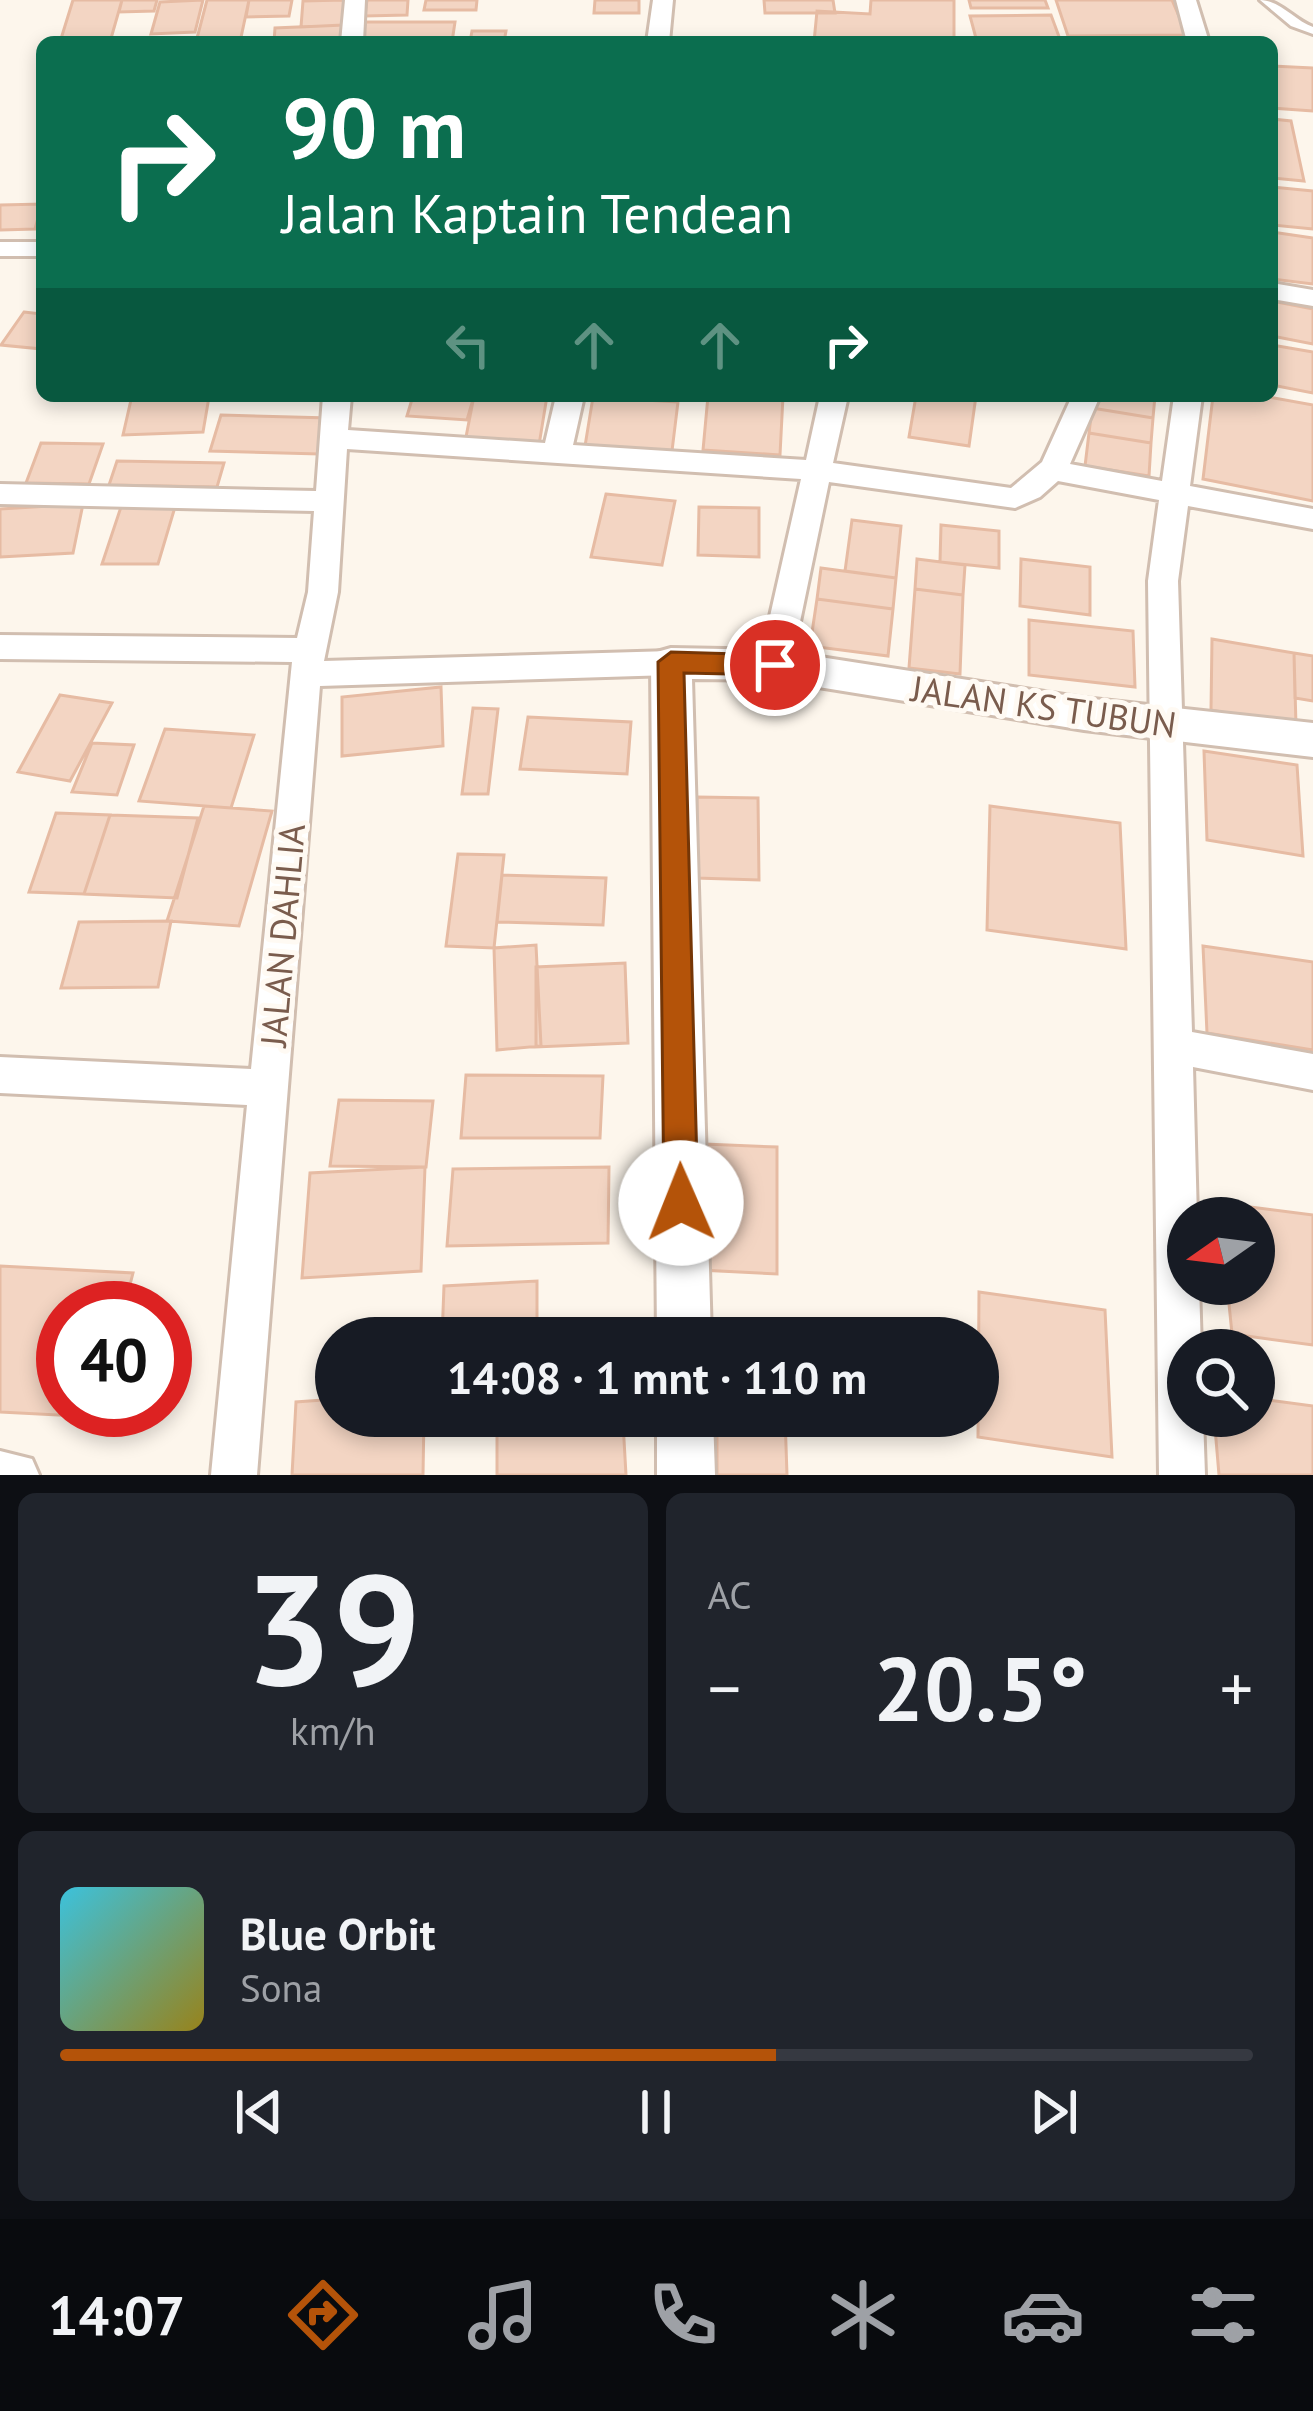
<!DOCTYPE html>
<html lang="id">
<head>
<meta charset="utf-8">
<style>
  body { margin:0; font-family:"PT Sans",sans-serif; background:#20242c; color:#f1f3f6; height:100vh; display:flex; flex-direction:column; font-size:45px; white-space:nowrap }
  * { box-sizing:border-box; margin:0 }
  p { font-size:39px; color:#9ea1a6 }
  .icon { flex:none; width:66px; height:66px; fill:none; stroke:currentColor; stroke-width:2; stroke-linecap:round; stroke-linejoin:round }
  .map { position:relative; height:1475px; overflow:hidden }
  .panel { display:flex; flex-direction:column; gap:18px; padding:18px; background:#0d0f14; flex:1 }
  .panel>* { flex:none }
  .guide { position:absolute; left:36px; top:36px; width:1242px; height:366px; border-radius:18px; box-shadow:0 6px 18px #0003; background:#0b6e4f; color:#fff; overflow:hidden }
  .needle { width:78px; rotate:256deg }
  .buttons { position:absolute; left:1167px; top:1197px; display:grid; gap:24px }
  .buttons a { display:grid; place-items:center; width:108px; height:108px; border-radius:50%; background:#171b24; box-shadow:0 6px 18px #0003; font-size:60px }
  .speed { position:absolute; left:36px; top:1281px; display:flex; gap:24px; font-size:60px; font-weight:700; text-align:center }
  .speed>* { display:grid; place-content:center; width:156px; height:156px; border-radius:50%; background:#171b24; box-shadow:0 6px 18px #0003; line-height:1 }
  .speed .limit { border:18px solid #d22; background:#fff; color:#111 }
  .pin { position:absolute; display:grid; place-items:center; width:102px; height:102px; color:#fff; margin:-51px; border:6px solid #fff; border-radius:50%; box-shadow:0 3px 12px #0007 }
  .me { position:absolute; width:132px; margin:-66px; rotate:359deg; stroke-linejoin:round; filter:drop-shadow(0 0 9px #0008) }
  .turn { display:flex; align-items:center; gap:42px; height:252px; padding:0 48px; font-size:54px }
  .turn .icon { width:156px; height:156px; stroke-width:2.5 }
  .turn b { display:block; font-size:84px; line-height:102px }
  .lanes { display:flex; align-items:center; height:114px; padding:0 48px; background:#0003; justify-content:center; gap:60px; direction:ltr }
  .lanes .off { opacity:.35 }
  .big { font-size:90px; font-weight:600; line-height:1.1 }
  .panel .tile { flex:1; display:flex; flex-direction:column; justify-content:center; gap:18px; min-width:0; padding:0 42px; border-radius:18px; background:#20242c }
  .panel .dial { align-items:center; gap:0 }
  .dial b { font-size:156px; line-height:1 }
  .song { display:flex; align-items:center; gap:36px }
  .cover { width:144px; height:144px; border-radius:18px; background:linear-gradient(135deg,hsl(190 70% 55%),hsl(50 70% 35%)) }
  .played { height:12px; border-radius:6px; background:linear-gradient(90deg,#b45309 60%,#363941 60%) }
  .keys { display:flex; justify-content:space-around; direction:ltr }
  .heat { display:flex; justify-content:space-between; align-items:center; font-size:66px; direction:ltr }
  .panel .tiles { flex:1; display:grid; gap:18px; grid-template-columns:1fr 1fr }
  .tile:last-child { grid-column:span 2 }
  .trip { position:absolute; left:315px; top:1317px; width:684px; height:120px; border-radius:60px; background:#171b24; box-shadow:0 6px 18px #0003; font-weight:600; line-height:120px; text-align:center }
  .dock { display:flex; height:192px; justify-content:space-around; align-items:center; background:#090b0e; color:#9ea1a6 }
  .dock .icon { width:84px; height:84px }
  .dock .current { color:#b45309 }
  .dock b { font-size:54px; color:#f1f3f6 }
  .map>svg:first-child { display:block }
  .building { fill:#f3d5c3; stroke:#e6bba3; stroke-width:3 }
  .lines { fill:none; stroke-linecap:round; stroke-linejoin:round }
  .service-casing { stroke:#d1beb0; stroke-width:6 }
  .minor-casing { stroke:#d1beb0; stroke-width:6 }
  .tertiary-casing { stroke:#d1beb0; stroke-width:6 }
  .service { fill:#fff; fill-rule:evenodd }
  .minor { fill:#fff; fill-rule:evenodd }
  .tertiary { fill:#fff; fill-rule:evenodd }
  .route { fill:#b45309; stroke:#753606; stroke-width:3 }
  .labels { text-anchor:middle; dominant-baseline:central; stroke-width:10; stroke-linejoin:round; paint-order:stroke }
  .street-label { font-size:36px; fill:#7a5c4d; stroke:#fffaf3 }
</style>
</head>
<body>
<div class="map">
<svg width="1313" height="1475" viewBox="0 0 1313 1475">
  <rect width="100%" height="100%" fill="#fdf6ec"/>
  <!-- building -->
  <path class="building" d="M73,0H122L110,42H60Z
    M122,0H157L154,11L119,12Z
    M203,0L195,32L151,34L160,2Z
    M207,0H249L240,42H196Z
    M249,0H292L289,16L246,17Z
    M344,0L343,25L301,27L303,1Z
    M367,0H408L407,15L365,16Z
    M426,0H477L476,10H424Z
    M595,0H639V13H594Z
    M764,0H833L835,13H765Z
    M871,0H954V42H814L817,11L870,14Z
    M969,0H1045L1048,8H971Z
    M1056,0H1172L1187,35L1068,36Z
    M1051,15L1061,42H977L970,16Z
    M366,22H455L452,42H361Z
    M343,25L342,42H274L275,28Z
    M472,31H506L504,42H470Z
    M1272,66L1313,68V111L1272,108Z
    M1272,119L1291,121L1304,181L1272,178Z
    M1272,187L1313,191V229L1272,225Z
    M42,204L35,229L0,230V205Z
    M1272,232L1313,238V284L1272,279Z
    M1272,301L1313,309V344L1272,336Z
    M24,312L42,314V349L1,345Z
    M1272,345L1313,352V393L1272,385Z
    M413,396H474L467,420L407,416Z
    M474,396H547L539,445L465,442Z
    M708,396H783L780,455L703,450Z
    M916,396H976L969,446L909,437Z
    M1094,396H1155L1153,418L1092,408Z
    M1213,396H1263L1313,405V501L1203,479Z
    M209,397L203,432L123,435L131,400Z
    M593,397L678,402L672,451L585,446Z
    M1092,408L1153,418L1151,443L1089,433Z
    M221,415L329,418L319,454L210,451Z
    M1089,433L1151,443L1149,476L1085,466Z
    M41,443L103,444L89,484L26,483Z
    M117,461L224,463L217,487L109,485Z
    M606,494L675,501L662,565L591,557Z
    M83,504L73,553L0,557V509Z
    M121,507H175L158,564H102Z
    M699,507L759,508V557L698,555Z
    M852,520L901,526L896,578L845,571Z
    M941,525L999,531V568L940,562Z
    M917,559L965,565L963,595L915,589Z
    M1021,559L1090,567V615L1020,606Z
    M821,568L896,578L893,609L817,599Z
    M915,589L963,595L960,674L909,668Z
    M817,599L893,609L888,656L810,646Z
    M1029,620L1133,631L1135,687L1029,675Z
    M1212,639L1294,653L1296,726L1211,710Z
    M1294,653L1313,656V701L1295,698Z
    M441,687L443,746L342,756V697Z
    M60,695L112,703L70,781L18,772Z
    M473,708L498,709L488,794H462Z
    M528,717L631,722L627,774L520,769Z
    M165,729L254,735L231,808L139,801Z
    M92,743L134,745L117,795L72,792Z
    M1204,751L1297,765L1303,856L1207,840Z
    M697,797L758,798L759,880L696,878Z
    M204,806L272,811L239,926L167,921Z
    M990,806L1120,823L1126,949L987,930Z
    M56,813L110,815L84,894L29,892Z
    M110,815L198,818L177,898L84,894Z
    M458,854L504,855L494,948L446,946Z
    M502,875L606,878L603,925L497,922Z
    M171,921L158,987L61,988L79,922Z
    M536,945L541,1046L497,1050L494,948Z
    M1203,946L1313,962V1050L1207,1033Z
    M625,963L628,1043L536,1047V967Z
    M466,1075L603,1076L600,1138H461Z
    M339,1100L433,1101L426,1167L330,1166Z
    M704,1144L777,1147V1274L700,1270Z
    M425,1167L421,1271L302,1278L310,1173Z
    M609,1167L608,1243L447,1246L453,1169Z
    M1219,1203L1313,1215V1345L1232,1334L1227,1284H1254V1218H1221Z
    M0,1266L133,1273L124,1308H63V1410H98L96,1417L0,1412Z
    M537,1281V1338H442L444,1286Z
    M979,1292L1105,1310L1112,1457L978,1437Z
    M717,1327L783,1328V1338H717Z
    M1254,1398L1313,1406V1475H1219L1214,1416H1254Z
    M336,1399V1416H424L423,1475H292L296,1402Z
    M717,1416H785L787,1475H717Z
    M623,1422L626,1475H497V1430Z"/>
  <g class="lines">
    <defs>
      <path id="service" d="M1260,0C1280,0 1294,20 1313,27V34L1291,26Z"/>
      <path id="minor" d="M345,0H365L363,42H341Z
        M653,0H673L669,42H647Z
        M1176,0H1196L1209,42H1187Z
        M0,242H42V256H0Z
        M1272,283L1313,290V306L1272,299Z
        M323,396H351L348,430L545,443L556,396H584L573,445L806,460L820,396H848L833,463L1011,488L1042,462L1072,396H1100L1070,464L1162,481L1174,396H1202L1190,486L1313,509V529L1188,506L1178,581L1192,1032L1313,1054V1090L1193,1067L1197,1218H1188V1284H1199L1201,1350H1188V1416H1203L1205,1475H1159L1148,581L1159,500L1058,481L1040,497L1015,508L829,482L791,665L775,677L759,665L801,479L347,449L338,592L324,661L671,651L687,663L671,675L320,686L257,1475H211L247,1105L0,1093V1057L251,1069L292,662L0,659V635L297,638L308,592L314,511L0,504V484L316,491Z
        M0,1451L32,1459L39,1475H0Z"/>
      <path id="tertiary" d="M671,648L775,650L1084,698L1313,723V757L1084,730L775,680L692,679L711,1338H657L651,663L657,652Z
        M657,1416H713L715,1475H657Z"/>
    </defs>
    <!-- service casing -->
    <use href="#service" class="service-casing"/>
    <!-- minor casing -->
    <use href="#minor" class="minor-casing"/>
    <!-- tertiary casing -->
    <use href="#tertiary" class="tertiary-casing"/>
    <!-- service -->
    <use href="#service" class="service"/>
    <!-- minor -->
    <use href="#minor" class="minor"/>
    <!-- tertiary -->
    <use href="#tertiary" class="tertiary"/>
  </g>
  <!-- route -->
  <path class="route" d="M671,652L775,655L788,665L775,675L684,673L698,1203L693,1215L681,1219L669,1215L664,1203L658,662Z"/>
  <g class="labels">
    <!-- street labels -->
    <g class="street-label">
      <text transform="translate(1044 706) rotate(8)">JALAN KS TUBUN</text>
      <text transform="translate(282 935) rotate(-85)">JALAN DAHLIA</text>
    </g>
  </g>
</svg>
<div class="buttons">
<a><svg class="needle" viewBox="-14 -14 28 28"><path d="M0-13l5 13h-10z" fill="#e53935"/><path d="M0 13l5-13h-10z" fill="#9ea1a6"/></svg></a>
<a><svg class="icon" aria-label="search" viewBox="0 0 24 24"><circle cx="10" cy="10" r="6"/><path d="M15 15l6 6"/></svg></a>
</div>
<div class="speed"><div class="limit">40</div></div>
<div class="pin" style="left:775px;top:665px;background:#d93025"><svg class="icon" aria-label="arrive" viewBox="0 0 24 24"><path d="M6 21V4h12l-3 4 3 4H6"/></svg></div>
<svg class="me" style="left:681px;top:1203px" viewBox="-20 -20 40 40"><circle r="19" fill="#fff"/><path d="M0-13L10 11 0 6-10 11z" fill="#b45309"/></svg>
<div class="trip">14:08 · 1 mnt · 110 m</div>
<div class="guide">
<div class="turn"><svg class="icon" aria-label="right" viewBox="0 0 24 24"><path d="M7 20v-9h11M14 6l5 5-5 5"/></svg><div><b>90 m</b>Jalan Kaptain Tendean</div></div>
<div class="lanes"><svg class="icon off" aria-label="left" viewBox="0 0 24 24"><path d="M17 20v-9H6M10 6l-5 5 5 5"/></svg><svg class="icon off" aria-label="ahead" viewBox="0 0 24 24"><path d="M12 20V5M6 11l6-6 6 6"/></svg><svg class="icon off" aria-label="ahead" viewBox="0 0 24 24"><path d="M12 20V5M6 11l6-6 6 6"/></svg><svg class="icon" aria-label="right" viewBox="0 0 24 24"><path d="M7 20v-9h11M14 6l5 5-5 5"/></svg></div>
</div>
</div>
<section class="panel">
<div class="tiles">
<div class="tile dial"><b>39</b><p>km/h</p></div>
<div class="tile"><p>AC</p>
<div class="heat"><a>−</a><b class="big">20.5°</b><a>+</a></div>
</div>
<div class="tile">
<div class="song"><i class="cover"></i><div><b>Blue Orbit</b><p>Sona</p></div></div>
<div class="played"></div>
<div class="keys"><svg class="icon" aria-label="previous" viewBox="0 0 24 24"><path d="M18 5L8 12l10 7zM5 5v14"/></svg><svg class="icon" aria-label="pause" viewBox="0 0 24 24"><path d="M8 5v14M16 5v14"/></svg><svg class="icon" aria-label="next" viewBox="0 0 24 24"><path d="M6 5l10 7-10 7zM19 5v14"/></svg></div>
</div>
</div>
</section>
<nav class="dock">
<b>14:07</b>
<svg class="icon current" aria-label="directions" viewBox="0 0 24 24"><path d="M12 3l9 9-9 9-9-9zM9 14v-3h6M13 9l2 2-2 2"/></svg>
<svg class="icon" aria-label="music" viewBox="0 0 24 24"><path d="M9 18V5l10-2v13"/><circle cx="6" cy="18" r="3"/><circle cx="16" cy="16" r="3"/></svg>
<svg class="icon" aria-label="phone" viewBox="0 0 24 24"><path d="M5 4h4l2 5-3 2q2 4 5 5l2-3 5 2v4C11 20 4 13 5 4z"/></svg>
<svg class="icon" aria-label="climate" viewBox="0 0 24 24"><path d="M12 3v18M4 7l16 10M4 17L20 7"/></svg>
<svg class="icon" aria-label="car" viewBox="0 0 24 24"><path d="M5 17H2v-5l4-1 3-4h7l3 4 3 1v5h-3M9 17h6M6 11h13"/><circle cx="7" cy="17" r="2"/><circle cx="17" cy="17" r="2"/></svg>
<svg class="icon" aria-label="filters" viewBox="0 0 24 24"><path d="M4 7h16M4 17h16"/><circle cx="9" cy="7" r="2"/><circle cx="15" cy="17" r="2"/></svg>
</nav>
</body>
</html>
